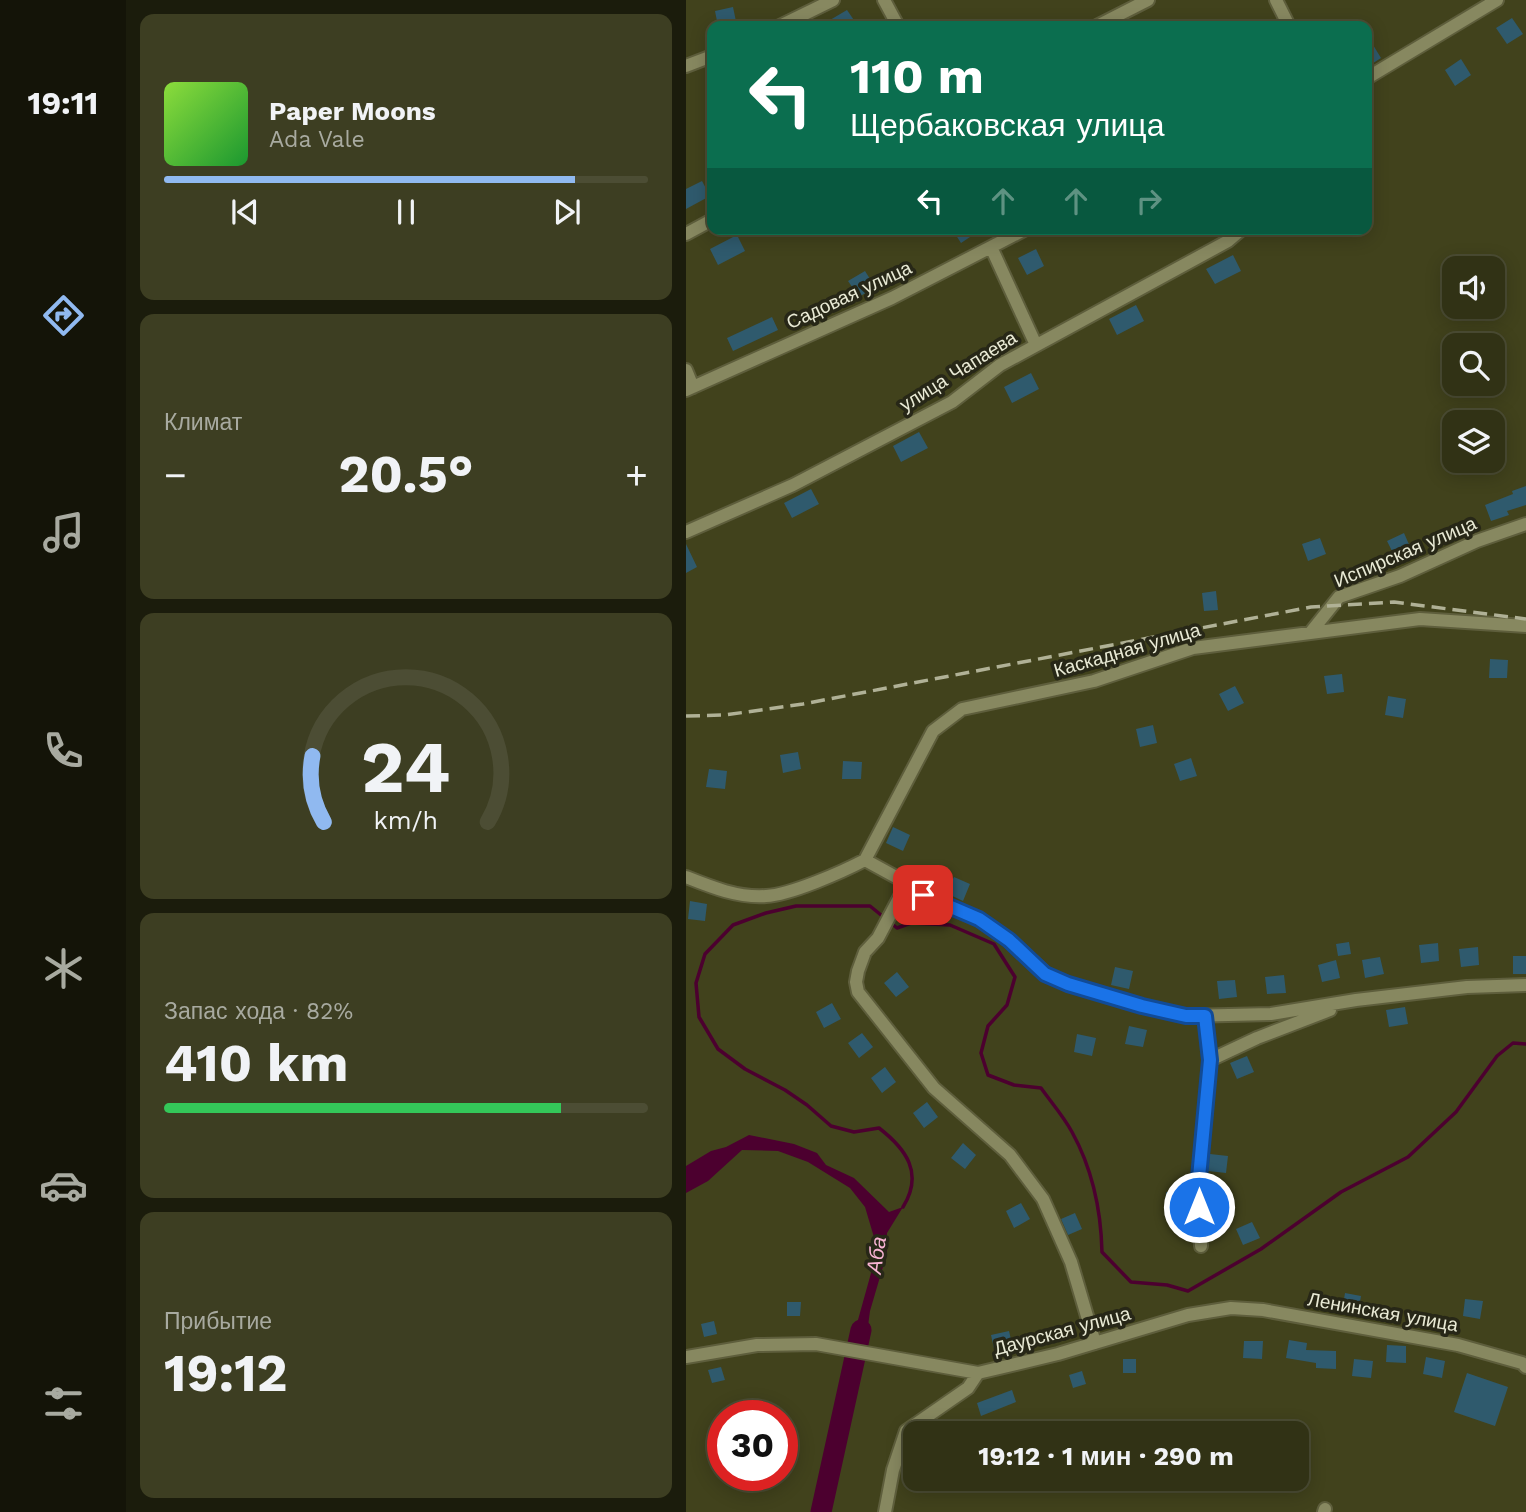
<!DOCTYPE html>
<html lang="ru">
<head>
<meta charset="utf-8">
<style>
  body { margin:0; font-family:"Work Sans",sans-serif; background:#3d3e22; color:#f1f3f6; height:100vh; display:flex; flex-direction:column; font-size:26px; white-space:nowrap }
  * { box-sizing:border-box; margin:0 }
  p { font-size:23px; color:#a8aaa0 }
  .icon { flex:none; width:38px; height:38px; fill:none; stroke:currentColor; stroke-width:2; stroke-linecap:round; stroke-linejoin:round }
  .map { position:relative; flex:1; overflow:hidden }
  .panel { display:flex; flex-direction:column; gap:14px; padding:14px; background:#1b1c0c; width:560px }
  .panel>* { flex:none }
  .hud { position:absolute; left:21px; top:21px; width:665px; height:214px; border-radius:14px; box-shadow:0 4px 18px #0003,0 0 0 2px #4c4d34; background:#0b6e4f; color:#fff; overflow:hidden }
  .buttons { position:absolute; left:756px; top:256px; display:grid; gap:14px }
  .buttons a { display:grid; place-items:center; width:63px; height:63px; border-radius:14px; background:#313215; box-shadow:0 4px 18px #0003,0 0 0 2px #4c4d34; font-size:35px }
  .speed { position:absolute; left:21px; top:1400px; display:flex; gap:14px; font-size:35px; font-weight:700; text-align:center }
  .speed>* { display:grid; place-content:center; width:91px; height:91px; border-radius:50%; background:#313215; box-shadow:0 4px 18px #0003,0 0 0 2px #4c4d34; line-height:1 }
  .speed .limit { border:10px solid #d22; background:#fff; color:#111 }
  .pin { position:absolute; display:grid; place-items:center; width:60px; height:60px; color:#fff; margin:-30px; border-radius:14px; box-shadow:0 4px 10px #0006 }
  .me { position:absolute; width:77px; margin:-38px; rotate:0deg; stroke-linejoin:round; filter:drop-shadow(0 0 5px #0008) }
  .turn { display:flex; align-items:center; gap:24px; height:147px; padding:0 28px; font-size:32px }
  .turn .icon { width:91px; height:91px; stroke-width:2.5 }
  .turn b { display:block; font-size:49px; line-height:60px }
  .lanes { display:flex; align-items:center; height:66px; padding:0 28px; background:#0003; justify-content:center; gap:35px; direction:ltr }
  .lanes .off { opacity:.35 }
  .big { font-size:52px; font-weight:700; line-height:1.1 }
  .panel .card { flex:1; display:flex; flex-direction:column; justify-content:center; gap:10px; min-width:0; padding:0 24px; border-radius:14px; background:#3d3e22 }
  .panel .dial { align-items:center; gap:0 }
  .dial svg { height:182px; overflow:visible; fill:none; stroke:#4c4d34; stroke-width:7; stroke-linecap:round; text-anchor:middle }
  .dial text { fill:#f1f3f6; stroke:none }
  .song { display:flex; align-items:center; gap:21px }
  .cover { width:84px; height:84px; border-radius:10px; background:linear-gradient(135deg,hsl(90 70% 55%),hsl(130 70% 35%)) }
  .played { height:7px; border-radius:4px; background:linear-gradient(90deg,#90b9f0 85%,#4c4d34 85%) }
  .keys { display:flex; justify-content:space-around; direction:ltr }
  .heat { display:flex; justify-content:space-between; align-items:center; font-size:38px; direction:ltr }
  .charge { height:10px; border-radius:5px; background:linear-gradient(90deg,#34c759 82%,#4c4d34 0) }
  .trip { position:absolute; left:217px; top:1421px; width:406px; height:70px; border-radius:14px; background:#313215; box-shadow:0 4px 18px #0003,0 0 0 2px #4c4d34; font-weight:700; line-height:70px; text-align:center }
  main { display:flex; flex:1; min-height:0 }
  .tabs { display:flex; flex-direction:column; width:126px; justify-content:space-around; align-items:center; background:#141408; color:#a8aaa0 }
  .tabs .icon { width:49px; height:49px }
  .tabs .on { color:#90b9f0 }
  .tabs b { font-size:32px; color:#f1f3f6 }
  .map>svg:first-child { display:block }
  .water { fill:#4c002f }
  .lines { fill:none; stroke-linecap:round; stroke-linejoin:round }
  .stream { stroke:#4c002f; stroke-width:3.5 }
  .river { stroke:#4c002f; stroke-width:21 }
  .building { fill:#2f5a6d }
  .minor-casing { stroke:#5e5e3c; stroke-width:16 }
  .minor { stroke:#878860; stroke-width:12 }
  .rail { stroke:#b0b196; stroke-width:3.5; stroke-dasharray:14 7; stroke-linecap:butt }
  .route-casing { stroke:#114b97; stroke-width:18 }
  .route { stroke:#1a73e8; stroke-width:12 }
  .labels { text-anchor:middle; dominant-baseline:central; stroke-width:7; stroke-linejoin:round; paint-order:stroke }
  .street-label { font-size:19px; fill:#e9ead5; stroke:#272717 }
  .water-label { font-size:21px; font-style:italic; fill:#f9b4d4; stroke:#272717 }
</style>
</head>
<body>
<main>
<nav class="tabs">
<b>19:11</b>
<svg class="icon on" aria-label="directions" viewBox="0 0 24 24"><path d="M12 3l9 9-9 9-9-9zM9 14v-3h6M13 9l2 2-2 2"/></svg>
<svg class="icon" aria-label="music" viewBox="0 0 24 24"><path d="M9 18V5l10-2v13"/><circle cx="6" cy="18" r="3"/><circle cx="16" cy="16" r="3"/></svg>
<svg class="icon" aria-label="phone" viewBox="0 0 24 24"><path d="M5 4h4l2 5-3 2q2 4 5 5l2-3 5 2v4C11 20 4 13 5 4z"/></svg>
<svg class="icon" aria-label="climate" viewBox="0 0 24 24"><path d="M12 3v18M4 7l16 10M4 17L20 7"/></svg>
<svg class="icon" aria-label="car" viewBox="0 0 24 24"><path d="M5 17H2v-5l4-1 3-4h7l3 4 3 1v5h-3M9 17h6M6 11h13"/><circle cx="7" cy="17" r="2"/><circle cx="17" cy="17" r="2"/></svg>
<svg class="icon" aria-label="filters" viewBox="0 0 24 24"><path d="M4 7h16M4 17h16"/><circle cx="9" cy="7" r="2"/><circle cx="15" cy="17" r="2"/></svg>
</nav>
<section class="panel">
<div class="card">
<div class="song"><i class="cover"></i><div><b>Paper Moons</b><p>Ada Vale</p></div></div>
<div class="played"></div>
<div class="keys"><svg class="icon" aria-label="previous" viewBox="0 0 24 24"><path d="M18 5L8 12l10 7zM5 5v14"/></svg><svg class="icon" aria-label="pause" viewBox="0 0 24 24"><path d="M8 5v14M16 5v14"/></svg><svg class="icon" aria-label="next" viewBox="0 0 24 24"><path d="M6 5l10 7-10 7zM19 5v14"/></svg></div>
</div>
<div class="card"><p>Климат</p>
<div class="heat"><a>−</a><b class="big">20.5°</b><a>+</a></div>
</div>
<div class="card dial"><svg viewBox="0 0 100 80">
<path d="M14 69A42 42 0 1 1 86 69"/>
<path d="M14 69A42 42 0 0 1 9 40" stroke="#90b9f0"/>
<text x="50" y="56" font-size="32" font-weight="700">24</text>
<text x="50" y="72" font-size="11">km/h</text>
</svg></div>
<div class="card"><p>Запас хода · 82%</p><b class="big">410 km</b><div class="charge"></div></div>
<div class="card"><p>Прибытие</p><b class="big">19:12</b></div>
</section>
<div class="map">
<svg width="840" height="1512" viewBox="0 0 840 1512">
  <rect width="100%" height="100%" fill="#41421c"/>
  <!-- water -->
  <path class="water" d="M63,1135L108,1144L131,1153L140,1165L168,1178L203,1212L217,1207L201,1233V1253L184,1311L179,1349L165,1345L187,1266L190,1244L179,1207L164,1188L122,1162L92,1151L56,1150L22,1181L0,1193V1166L25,1151L40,1147Z"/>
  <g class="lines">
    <!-- stream -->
    <path class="stream" d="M217,1207C238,1173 220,1149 193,1128L168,1132L145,1126L121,1105L99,1090L59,1069L32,1049L13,1017L10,983L19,954L47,925L80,913L110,906H184L211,928L225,923L264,925L308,944L329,977L321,1005L302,1026L295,1053L302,1075L328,1085L355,1088C365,1102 378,1117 386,1132C407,1170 415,1210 416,1252L445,1282L481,1285L502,1291L575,1249L655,1192L722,1157L770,1112L811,1056L827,1043L840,1044"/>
    <!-- river -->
    <path class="river" d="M135,1512L175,1330"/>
  </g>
  <!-- building -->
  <path class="building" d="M47,7L51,26H32L29,11Z
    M161,10L172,26H148L144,20Z
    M826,18L837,34L821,44L810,28Z
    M681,35L695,58L681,67Z
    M775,59L785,75L769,86L759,70Z
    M16,181L24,196L0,209V189Z
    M266,229H296L275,243Z
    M51,235L59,251L32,265L24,249Z
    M350,249L358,266L341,275L332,258Z
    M547,255L555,271L529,284L520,269Z
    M179,271L189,287L173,297L162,281Z
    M450,305L458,321L431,335L423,319Z
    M86,317L92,330L47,351L41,338Z
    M345,373L353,389L326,403L318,387Z
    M233,432L242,448L215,462L207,446Z
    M840,486V505L821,511L823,515L805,521L799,505L827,494L826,491Z
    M125,489L133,504L106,518L98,503Z
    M718,533L725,549L709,557L701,541Z
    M634,538L640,554L622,561L616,544Z
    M0,544L11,567L0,573Z
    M530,591L532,610L518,611L516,593Z
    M804,659L822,660L821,678H803Z
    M656,674L658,692L641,694L638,676Z
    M549,686L558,703L542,711L533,694Z
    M702,696L720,699L717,718L699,715Z
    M467,725L471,743L454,747L450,729Z
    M112,752L115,769L97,773L94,755Z
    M505,758L511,776L494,781L488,764Z
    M157,761L176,762L175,779H156Z
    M23,769L41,771L39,789L20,787Z
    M207,827L224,835L217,851L200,843Z
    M268,877L284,884L277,901L260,893Z
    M4,901L21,904L19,921L2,919Z
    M663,942L665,954L652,956L650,944Z
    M752,943L753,961L735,963L733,945Z
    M792,947L793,965L775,967L773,949Z
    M827,956H840V974H827Z
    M694,957L698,974L679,978L676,960Z
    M650,960L654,978L636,982L632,965Z
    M429,967L447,971L443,989L425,985Z
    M211,972L223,987L210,997L198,983Z
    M598,975L600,993L581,994L579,977Z
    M549,980L551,997L533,999L531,981Z
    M146,1003L155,1019L138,1028L130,1012Z
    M719,1007L722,1024L703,1027L700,1010Z
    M443,1026L461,1030L457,1047L439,1044Z
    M176,1033L187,1047L173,1058L162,1043Z
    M391,1034L410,1038L406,1056L388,1052Z
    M561,1056L568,1072L551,1079L544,1063Z
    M199,1067L210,1082L196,1093L185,1078Z
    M241,1102L252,1117L238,1128L227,1113Z
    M277,1143L290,1155L279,1169L265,1158Z
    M524,1154L542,1156L540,1173L522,1171Z
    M480,1192L498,1193V1210H479Z
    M335,1203L344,1219L328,1228L320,1211Z
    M389,1213L396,1229L382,1235L375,1219Z
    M566,1222L574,1238L557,1245L550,1229Z
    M659,1293L675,1296L672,1313L656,1311Z
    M779,1299L797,1301L794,1319L777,1316Z
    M101,1302H115L114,1316H101Z
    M28,1321L31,1334L18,1337L15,1324Z
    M323,1331L327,1348L309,1353L305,1335Z
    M603,1340L621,1343L620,1350L650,1351V1369L630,1368V1363L600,1358Z
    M558,1341H577L576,1359L557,1358Z
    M701,1345L720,1346V1363L700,1362Z
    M740,1357L759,1361L756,1378L737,1374Z
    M437,1359H450V1373H437Z
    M668,1359L687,1361L685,1378L666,1376Z
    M35,1367L39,1380L26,1383L22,1370Z
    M396,1371L400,1384L387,1388L383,1375Z
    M781,1373L822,1387L809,1426L768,1412Z
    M326,1390L330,1402L295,1416L291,1403Z"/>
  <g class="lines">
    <defs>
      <path id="minor" d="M198,0L212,26
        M590,0L603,26
        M94,26L147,0
        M411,26L462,0
        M0,66L26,56
        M681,78L811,0
        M0,234L26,220
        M305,247L350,345
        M0,370L7,387
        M0,390L206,298L340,229
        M0,532L107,485L266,402L314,365L542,241L556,229
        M625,632L653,597L714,576L791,541L840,524
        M179,860L247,731L276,709L408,681L507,648L734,619L840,626
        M0,877C25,887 52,898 80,896C104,895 156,872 179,860L221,883L192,938L179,952L172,971L170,982L172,992L248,1088L324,1155L357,1199L385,1262L409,1343
        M221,883L237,895L293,919L323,940L360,974L381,984L456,1006L500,1016L585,1014L670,1000L781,987L840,985
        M524,1060L571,1038L644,1010
        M515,1246L512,1188L524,1060L519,1016
        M0,1357L71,1345L130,1344L292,1373L372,1354L502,1315L545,1308L577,1310L772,1345L836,1363L840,1367
        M199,1512L207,1470L220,1431L282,1388L292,1373
        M638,1512L639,1509"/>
    </defs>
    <!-- minor casing -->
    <use href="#minor" class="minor-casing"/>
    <!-- minor -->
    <use href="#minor" class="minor"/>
    <!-- rail -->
    <path class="rail" d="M0,716L39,715L117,704L625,607L708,602L840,619"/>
  </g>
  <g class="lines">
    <defs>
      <path id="route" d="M237,895L293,919L323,940L359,974L382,984L456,1006L500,1016H519L524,1060L512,1188L513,1207"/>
    </defs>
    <!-- route casing -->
    <use href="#route" class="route-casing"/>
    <!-- route -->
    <use href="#route" class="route"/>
  </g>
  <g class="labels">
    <!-- street labels -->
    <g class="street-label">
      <text transform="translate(163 295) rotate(-25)">Садовая улица</text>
      <text transform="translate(272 371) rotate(-32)">улица Чапаева</text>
      <text transform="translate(719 552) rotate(-23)">Испирская улица</text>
      <text transform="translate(441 650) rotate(-16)">Каскадная улица</text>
      <text transform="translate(697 1312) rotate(10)">Ленинская улица</text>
      <text transform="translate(376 1331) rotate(-15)">Даурская улица</text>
    </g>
    <!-- water labels -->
    <g class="water-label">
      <text transform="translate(190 1255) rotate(-82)">Аба</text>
    </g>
  </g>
</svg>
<div class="buttons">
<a><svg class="icon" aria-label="sound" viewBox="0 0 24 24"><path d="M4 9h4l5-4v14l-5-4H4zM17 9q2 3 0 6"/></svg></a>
<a><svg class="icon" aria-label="search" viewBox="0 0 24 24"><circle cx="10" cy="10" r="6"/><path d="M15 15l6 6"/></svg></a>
<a><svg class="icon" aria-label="layers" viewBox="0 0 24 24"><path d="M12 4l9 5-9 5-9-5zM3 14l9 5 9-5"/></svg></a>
</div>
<div class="speed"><div class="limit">30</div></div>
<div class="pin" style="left:237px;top:895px;background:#d93025"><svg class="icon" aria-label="arrive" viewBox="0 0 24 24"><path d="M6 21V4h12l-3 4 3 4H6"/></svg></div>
<svg class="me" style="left:513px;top:1207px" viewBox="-20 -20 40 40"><circle r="17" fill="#1a73e8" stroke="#fff" stroke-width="3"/><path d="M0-11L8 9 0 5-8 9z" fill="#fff"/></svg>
<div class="trip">19:12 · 1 мин · 290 m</div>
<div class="hud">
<div class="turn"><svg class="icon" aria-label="left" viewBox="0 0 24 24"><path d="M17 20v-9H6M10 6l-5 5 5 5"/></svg><div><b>110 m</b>Щербаковская улица</div></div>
<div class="lanes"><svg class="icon" aria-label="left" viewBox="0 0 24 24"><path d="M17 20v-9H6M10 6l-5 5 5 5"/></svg><svg class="icon off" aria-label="ahead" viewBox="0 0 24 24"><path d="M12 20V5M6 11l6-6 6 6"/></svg><svg class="icon off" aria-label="ahead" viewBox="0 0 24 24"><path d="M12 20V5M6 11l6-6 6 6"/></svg><svg class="icon off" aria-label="right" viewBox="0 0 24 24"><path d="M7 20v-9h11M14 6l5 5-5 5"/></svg></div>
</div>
</div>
</main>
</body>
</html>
